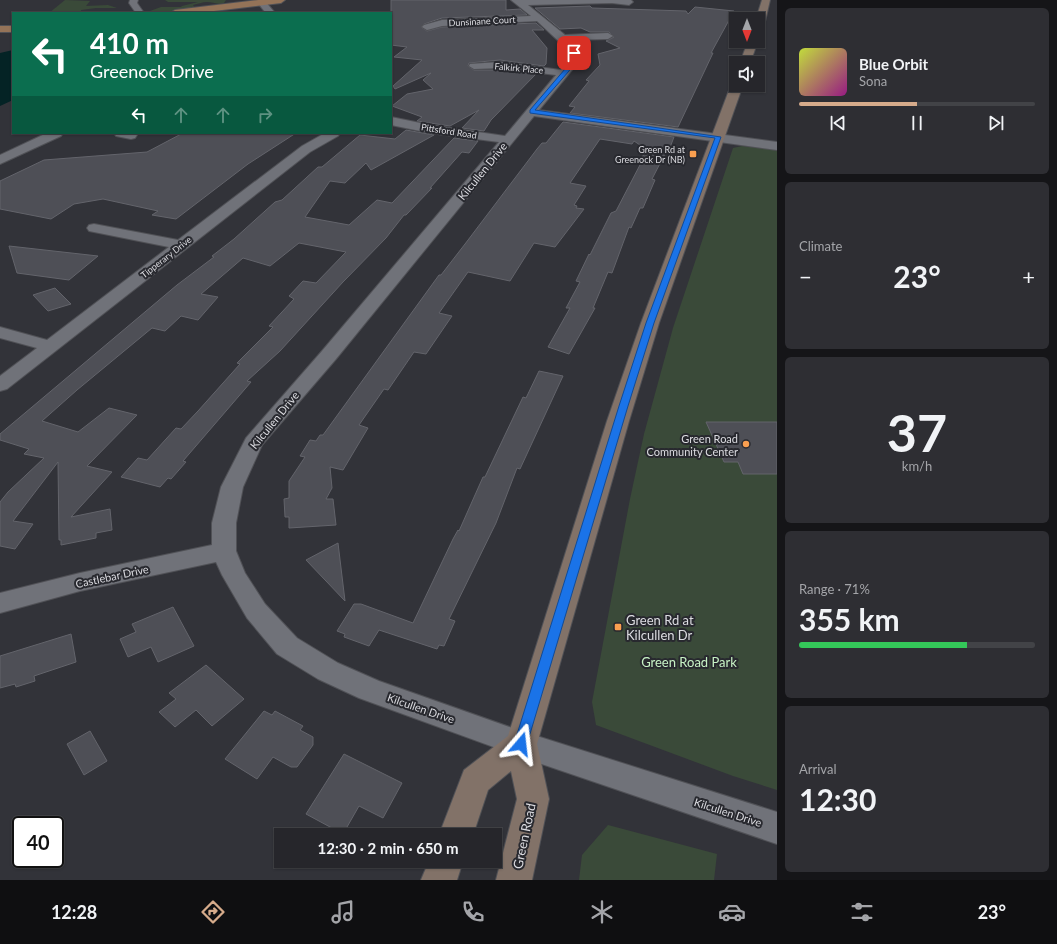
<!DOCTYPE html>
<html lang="en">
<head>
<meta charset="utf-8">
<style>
  body { margin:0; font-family:Lato,sans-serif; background:#2e2e33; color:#f1f3f6; height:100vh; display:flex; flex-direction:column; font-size:15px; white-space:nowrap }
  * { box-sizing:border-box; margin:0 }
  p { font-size:13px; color:#a4a5a9 }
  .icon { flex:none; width:22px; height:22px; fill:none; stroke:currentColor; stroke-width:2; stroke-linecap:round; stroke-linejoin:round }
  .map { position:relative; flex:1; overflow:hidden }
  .side { display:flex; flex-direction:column; gap:8px; padding:8px; background:#151518; width:280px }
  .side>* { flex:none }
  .hud { position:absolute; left:12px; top:12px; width:380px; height:122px; border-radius:0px; box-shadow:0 1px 3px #0004,0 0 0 1px #424347; background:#0b6e4f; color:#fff; overflow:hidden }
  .needle { width:26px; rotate:180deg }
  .tools { position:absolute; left:729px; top:12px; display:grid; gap:8px }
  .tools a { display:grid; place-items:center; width:36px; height:36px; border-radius:0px; background:#26262b; box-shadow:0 1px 3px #0004,0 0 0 1px #424347; font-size:20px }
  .speed { position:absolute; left:12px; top:816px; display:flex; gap:8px; font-size:20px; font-weight:700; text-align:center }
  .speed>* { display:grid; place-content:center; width:52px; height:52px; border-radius:50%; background:#26262b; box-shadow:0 1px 3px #0004,0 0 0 1px #424347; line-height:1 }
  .speed .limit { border:2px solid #111; border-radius:6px; background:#fff; color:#111 }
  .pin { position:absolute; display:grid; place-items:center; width:34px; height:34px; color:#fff; margin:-17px; border-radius:8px; box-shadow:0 2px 6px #0006 }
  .me { position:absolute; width:44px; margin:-22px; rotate:17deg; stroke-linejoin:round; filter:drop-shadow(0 0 3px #0008) }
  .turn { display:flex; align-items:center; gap:14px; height:84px; padding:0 12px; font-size:18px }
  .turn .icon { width:52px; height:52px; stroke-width:2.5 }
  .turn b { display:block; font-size:28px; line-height:34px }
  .lanes { display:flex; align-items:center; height:38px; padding:0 12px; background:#0003; justify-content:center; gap:20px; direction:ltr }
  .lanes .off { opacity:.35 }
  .big { font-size:30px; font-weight:700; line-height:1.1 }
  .side .card { flex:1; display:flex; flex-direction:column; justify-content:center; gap:6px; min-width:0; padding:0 14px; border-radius:6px; background:#2e2e33 }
  .side .dial { align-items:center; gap:0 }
  .dial b { font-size:52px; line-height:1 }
  .song { display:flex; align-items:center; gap:12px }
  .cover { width:48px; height:48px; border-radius:6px; background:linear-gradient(135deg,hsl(70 70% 55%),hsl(310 70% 35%)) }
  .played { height:4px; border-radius:2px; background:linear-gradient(90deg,#d6ab8b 50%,#424347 50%) }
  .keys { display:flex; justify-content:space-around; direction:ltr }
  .heat { display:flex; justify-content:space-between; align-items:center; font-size:22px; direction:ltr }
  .charge { height:6px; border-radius:3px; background:linear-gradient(90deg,#34c759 71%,#424347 0) }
  .trip { position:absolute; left:274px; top:828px; width:228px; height:40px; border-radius:0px; background:#26262b; box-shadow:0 1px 3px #0004,0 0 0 1px #424347; font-weight:700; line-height:40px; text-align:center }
  .menu { display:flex; height:64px; justify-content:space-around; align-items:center; background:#0f0f11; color:#a4a5a9 }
  .menu .icon { width:28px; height:28px }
  .menu .on { color:#d6ab8b }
  .menu b { font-size:18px; color:#f1f3f6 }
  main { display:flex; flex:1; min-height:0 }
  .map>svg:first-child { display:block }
  .green { fill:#3a4a39 }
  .water { fill:#042325 }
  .building { fill:#4e4f56; stroke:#63646b }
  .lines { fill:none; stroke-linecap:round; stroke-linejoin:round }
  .street-casing { stroke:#505156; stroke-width:2 }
  .secondary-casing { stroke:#505156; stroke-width:2 }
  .primary-casing { stroke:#505156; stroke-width:2 }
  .street { fill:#707279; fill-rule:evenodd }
  .secondary { fill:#827268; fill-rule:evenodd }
  .primary { fill:#947358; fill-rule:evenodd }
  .route { fill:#1a73e8; stroke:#114b97 }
  .poi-dot { fill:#fa9f50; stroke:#28292f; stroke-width:1.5 }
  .labels { text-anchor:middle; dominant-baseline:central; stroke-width:4; stroke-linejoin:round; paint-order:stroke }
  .far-street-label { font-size:9px; fill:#dcdce1; stroke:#28292f }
  .far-poi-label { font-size:9px; fill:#dcdce1; stroke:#28292f; text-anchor:end }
  .street-label { font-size:11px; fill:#dcdce1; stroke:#28292f }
  .poi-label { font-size:11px; fill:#dcdce1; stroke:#28292f; text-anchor:end }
  .near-poi-label { font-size:13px; fill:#dcdce1; stroke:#28292f; text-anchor:start }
  .near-park-label { font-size:13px; fill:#c7f2c5; stroke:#28292f }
  .near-street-label { font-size:13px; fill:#dcdce1; stroke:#28292f }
</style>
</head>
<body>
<main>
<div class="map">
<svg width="777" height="880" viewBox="0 0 777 880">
  <rect width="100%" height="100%" fill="#323339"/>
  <!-- green -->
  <path class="green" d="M65,0L90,1L86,6L108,5L117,8H96L81,10V13H49Z
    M165,0H226L224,3C218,5 213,2 207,2C202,2 198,4 193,5L195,8L193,9L154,13L156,12L150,11L161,7H181L182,6L198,2H168Z
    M742,146L777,150V790L733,776L596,725L592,702L630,499L644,434L673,328L733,148Z
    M608,825L717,854L714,880H579L582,855Z"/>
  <!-- water -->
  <path class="water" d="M13,50V100L0,106V53Z"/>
  <!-- building -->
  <path class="building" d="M391,0H506V10L520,9L527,15L442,18L424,24L421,27L427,31L442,27L536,23L544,30H532L547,48L546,64L544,66L500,60L469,63L468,66L474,70H500L536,74L491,120L484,131L462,128L479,110L450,126L417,121L422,117L392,106L407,94L433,89L423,80L431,73L395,89L393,86L422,60L394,57L407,47L391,45Z
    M590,6L592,8L686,11L688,14L695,7L734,11L711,53H713L678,127L570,113L575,107L569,106L589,81L586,80L600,65L598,54L620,48L606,41L614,37L609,32H590L581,28L560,29L535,8Z
    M563,122L674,137L669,150H667L652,179L655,180L643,208H640L631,228L629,227L612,273L608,272L593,308H595L569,354L548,347L570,308H566L580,282L576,281L589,254L590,255L611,213L616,211L642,161H640L648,147L640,145L634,141L632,144L600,139L570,183L586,186L574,205L577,206L576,208L584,209L555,247L534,243L510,281L468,272L439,313L452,316L426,354L414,352L388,390L384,389L359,425L368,428L343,470L330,467L332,488L326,499H333L336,525L289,528V517H285L284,499L289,498V481L305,457L300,456L310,440L316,441L320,435H323L439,275H441L465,244L537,149L542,143H546Z
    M406,130L434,135L371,170L366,163L345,183L330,181L305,217L349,225L377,200L392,203L454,138L478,141L469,153L462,152L430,188H432L406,215H404L386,238L343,282L280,351L247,381L251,382L183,461L186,462L171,479L168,478L160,487L121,477L138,458L147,460L176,428L181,429L198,411L240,364L237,363L273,327L269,326L294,299L289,296L303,281L316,283L346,252L299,243L270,266L243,258L201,294L218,297L198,320L181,316L165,331L152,328L77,390L42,421L78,432L109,408L137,415L87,466L112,472L71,517L110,509L112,530L96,533V538L61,545V540H59L58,462L13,521L33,524L15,549L0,546V502L8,492L44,458L24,454L29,449L0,440V434L177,285L214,257L212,256L234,239L275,202L282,200L318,167H322L360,135L395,139Z
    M183,133H296L248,164L176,219L152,215L158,211L103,199L74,204L51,219L0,209V181L44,160L147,152Z
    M9,246L98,256L69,280L17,273Z
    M55,288L71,304L48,311L33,295Z
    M539,371L563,376L520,469L517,468L496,523L449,619L455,621L444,646L439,645L437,649L379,630L369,646L344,637L345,634L337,631L354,604H361L413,623L453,539L458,530L459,531L483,477H485L523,397L526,398Z
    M706,422H777V474H743L738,462H724Z
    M338,543L345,601L306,560Z
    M173,607L194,646L158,662L151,647L128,657L120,639L136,632L132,624Z
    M71,634L76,662L34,676L35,681L16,687L15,684L0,688V656Z
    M206,665L244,699L212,726L196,710L175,727L159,712L176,699L169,693Z
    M264,711L272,715L275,711L303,726L300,730L313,737V745L297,767H291L273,757L257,779L225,759Z
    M90,731L107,761L84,775L67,744Z
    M344,754L402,783L383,818L359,806L343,834L306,814Z"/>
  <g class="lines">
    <defs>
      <path id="street" d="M130,0H138L137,3L144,13H136L129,3Z
        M258,0H264L275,13H266L257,2Z
        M511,0H631L633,2L629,5L612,3L528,5L565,35L608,33L613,36L608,39L570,40L579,53L576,65L539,110L777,142V150L534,116L336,359L262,445L243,487L236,523V551L245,573L265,604L297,638L338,663L379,681L521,731L777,812V844L521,757L359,698L318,679L277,654L247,618L222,575L216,562L80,591L0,613V593L80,573L212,545V523L221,487L246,438L322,351L499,142L430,133L391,125V117L430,125L505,136L556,75L500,68L474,69L469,66L470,64L500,62L561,70L567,62L569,53L566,48L537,21L442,26L427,30L422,27L424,25L442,20L531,16Z
        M47,133H63L61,136L0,164V155Z
        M114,133H136L137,135L135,138L131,139L116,136Z
        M325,133H340L338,136L310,152L7,389L0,391V376L37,348L0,338V327L47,340L169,247L89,231L87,228L89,225L94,224L178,240L302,146Z"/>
      <path id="secondary" d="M762,0H770L763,30L758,33V19H756Z
        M748,41H758L750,63H740Z
        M736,82V85H743L659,323L629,421L537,744L549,799L532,880H496L517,799L511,771L488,790L473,835H439L464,770L508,736L607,421L641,323L731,85Z
        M429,861H463L457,880H421Z"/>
      <path id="primary" d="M259,0H285L281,3L197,13H170L175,10Z
        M0,26H13V32H0Z"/>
    </defs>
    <!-- street casing -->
    <use href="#street" class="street-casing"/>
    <!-- secondary casing -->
    <use href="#secondary" class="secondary-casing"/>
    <!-- primary casing -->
    <use href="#primary" class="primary-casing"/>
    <!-- street -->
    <use href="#street" class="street"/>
    <!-- secondary -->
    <use href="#secondary" class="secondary"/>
    <!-- primary -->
    <use href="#primary" class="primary"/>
  </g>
  <!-- route -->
  <path class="route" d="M574,52L576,53L574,63L569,71L535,110L721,137L654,323L628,406L527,744L525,748L521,750L516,748L514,744L619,406L646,323L715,138L530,113V110L565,69L570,63L572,53Z"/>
  <!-- markers -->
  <g class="poi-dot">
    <rect x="689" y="150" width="8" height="8" rx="2"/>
    <circle cx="746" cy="444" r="4"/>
    <rect x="614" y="623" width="8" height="8" rx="2"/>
  </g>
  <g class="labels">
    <!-- far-street labels -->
    <g class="far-street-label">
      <text transform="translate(482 21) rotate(-3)">Dunsinane Court</text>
      <text transform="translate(519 68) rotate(5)">Falkirk Place</text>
      <text transform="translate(449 131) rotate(9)">Pittsford Road</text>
      <text transform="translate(166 257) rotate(-38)">Tipperary Drive</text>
    </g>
    <!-- far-poi labels -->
    <g class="far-poi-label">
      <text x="685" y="149">Green Rd at<tspan x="685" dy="10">Greenock Dr (NB)</tspan></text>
    </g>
    <!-- street labels -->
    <g class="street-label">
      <text transform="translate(482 171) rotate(-51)">Kilcullen Drive</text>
      <text transform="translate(274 420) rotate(-51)">Kilcullen Drive</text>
      <text transform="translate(112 576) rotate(-12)">Castlebar Drive</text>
      <text transform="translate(421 708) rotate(19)">Kilcullen Drive</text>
      <text transform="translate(728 812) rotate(18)">Kilcullen Drive</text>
    </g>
    <!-- poi labels -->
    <g class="poi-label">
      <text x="738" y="438">Green Road<tspan x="738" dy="13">Community Center</tspan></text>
    </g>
    <!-- near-poi labels -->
    <g class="near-poi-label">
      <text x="626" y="620">Green Rd at<tspan x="626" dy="15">Kilcullen Dr</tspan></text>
    </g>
    <!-- near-park labels -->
    <g class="near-park-label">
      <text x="689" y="662">Green Road Park</text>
    </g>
    <!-- near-street labels -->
    <g class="near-street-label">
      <text transform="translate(524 836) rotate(-78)">Green Road</text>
    </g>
  </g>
</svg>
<div class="tools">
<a><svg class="needle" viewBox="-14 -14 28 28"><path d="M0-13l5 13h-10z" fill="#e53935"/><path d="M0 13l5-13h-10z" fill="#a4a5a9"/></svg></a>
<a><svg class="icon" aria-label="sound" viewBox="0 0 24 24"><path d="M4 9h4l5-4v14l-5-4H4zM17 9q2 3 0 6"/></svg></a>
</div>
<div class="speed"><div class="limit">40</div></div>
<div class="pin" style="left:574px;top:53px;background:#d93025"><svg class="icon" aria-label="arrive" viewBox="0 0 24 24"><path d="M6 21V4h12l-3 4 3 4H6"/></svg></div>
<svg class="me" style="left:521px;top:744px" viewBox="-20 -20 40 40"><path d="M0-17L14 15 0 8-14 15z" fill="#1a73e8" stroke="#fff" stroke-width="4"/></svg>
<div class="trip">12:30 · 2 min · 650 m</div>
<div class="hud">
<div class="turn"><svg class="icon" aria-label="left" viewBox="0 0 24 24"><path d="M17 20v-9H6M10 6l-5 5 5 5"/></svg><div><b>410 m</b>Greenock Drive</div></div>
<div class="lanes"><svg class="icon" aria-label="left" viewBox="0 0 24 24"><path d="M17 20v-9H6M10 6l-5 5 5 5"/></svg><svg class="icon off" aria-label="ahead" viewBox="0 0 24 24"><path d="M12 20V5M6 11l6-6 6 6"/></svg><svg class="icon off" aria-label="ahead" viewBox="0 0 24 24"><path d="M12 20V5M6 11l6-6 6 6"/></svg><svg class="icon off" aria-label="right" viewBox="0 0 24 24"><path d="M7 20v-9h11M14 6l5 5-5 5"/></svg></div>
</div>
</div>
<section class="side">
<div class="card">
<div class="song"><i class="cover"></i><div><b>Blue Orbit</b><p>Sona</p></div></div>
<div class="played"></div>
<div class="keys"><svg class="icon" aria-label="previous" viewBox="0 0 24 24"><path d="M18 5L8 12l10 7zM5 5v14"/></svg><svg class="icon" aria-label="pause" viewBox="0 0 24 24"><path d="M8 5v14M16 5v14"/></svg><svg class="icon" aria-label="next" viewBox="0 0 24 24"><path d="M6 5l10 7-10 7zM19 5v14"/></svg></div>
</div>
<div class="card"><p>Climate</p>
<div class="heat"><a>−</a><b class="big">23°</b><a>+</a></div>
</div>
<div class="card dial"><b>37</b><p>km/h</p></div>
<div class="card"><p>Range · 71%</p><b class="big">355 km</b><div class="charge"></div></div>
<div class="card"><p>Arrival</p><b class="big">12:30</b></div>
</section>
</main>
<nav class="menu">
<b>12:28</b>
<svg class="icon on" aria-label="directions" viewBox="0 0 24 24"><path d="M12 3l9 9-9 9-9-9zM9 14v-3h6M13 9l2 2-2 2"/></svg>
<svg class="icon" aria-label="music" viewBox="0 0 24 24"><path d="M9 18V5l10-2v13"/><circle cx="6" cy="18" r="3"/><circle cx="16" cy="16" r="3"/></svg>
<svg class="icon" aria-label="phone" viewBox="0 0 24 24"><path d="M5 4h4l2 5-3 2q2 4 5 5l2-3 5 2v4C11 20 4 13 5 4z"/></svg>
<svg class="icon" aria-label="climate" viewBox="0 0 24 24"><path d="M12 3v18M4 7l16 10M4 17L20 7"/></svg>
<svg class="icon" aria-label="car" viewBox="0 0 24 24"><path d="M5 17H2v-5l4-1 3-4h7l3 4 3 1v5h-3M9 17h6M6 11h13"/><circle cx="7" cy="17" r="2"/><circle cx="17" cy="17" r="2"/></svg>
<svg class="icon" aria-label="filters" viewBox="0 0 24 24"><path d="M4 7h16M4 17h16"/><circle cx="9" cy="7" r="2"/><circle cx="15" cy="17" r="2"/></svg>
<b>23°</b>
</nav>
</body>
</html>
